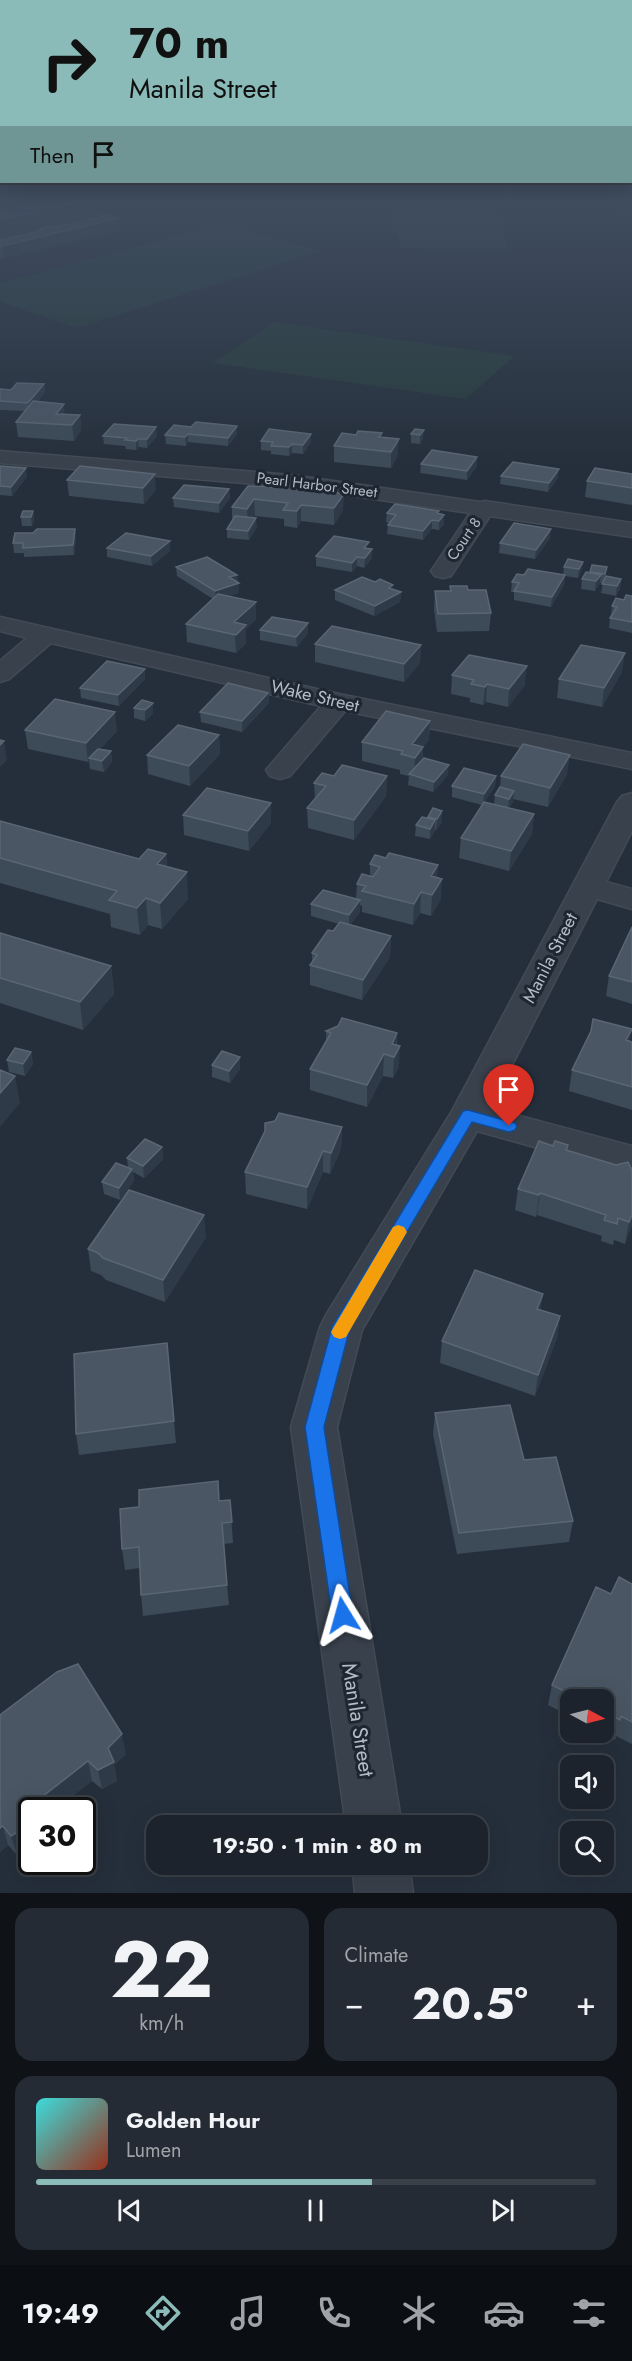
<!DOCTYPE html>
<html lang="en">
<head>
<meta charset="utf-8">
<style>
  body { margin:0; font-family:Jost,sans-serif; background:#252b34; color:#f1f3f6; height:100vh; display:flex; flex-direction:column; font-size:22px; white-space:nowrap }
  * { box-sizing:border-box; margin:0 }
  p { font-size:20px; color:#a0a4a9 }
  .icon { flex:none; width:33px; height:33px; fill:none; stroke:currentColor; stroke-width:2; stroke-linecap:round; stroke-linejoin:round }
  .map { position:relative; height:1893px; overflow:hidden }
  .panel { display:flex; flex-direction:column; gap:15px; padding:15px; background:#0f1318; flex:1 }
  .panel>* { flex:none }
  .top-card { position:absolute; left:0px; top:0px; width:633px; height:183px; box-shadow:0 6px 24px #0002,0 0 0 2px #3a4048; background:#8bbbb9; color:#111; overflow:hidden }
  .needle { width:39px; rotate:97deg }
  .tools { position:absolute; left:560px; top:1689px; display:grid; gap:12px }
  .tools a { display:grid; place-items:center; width:54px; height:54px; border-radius:12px; background:#1c232c; box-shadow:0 6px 24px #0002,0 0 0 2px #3a4048; font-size:30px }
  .speed { position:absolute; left:18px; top:1797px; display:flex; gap:12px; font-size:30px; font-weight:700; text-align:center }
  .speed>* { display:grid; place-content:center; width:78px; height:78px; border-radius:50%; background:#1c232c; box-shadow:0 6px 24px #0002,0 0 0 2px #3a4048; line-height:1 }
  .speed .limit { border:3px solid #111; border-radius:9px; background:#fff; color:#111 }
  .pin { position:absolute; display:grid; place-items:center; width:51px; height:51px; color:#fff; margin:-62px -26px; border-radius:50% 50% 50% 0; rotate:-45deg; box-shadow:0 0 6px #0007 }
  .pin .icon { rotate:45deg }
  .me { position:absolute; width:66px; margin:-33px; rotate:352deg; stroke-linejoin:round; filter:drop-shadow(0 0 4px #0008) }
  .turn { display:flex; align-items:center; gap:21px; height:126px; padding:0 30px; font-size:27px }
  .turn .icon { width:78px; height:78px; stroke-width:2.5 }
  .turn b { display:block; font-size:42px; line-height:51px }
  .then { display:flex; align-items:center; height:57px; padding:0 30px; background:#0003; gap:12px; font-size:22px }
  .big { font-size:45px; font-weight:700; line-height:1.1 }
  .panel .tile { flex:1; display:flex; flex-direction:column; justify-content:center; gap:9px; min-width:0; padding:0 21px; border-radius:18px; background:#252b34 }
  .panel .dial { align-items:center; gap:0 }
  .dial b { font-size:78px; line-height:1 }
  .song { display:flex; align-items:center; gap:18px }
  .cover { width:72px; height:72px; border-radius:9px; background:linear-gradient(135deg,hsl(180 70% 55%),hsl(10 70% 35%)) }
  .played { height:6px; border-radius:3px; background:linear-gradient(90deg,#8bbbb9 60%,#3a4048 60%) }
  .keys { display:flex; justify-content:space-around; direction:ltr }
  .heat { display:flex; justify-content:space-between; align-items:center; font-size:33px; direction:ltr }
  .panel .tiles { flex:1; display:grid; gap:15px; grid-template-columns:1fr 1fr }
  .tile:last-child { grid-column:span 2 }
  .trip { position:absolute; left:146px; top:1815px; width:342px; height:60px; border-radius:18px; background:#1c232c; box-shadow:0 6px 24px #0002,0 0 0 2px #3a4048; font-weight:700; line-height:60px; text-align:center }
  .tab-bar { display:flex; height:96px; justify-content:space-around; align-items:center; background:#0b0e12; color:#a0a4a9 }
  .tab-bar .icon { width:42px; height:42px }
  .tab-bar .current { color:#8bbbb9 }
  .tab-bar b { font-size:27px; color:#f1f3f6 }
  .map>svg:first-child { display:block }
  .green { fill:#273b3c }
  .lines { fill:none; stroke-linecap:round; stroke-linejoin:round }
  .street-casing { stroke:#424a55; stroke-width:3 }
  .street { fill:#39414c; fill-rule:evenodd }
  .wall { fill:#3d4a57 }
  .shaded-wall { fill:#2e3a47 }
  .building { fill:#4a5663; stroke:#5a6673; stroke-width:1.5 }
  .route { fill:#1a73e8; stroke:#114b97; stroke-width:1.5 }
  .slow { fill:#f59e0b }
  .labels { text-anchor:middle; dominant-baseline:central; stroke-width:6; stroke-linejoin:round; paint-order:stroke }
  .far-street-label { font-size:15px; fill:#b4bcc7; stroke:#1e2631 }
  .street-label { font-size:18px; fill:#b4bcc7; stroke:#1e2631 }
  .near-street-label { font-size:21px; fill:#b4bcc7; stroke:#1e2631 }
</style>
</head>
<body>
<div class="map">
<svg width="632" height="1893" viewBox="0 0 632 1893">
  <rect width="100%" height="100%" fill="#252f3b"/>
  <!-- green -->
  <path class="green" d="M395,204H495L508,249L400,248Z
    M223,224L320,251L77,328L0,302V283Z
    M275,322L514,356L466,399L213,363Z"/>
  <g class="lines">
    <defs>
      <path id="street" d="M0,451L291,475L480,502L485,501L632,523V537L490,516L451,576L443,578L435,576L431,571L470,513L291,487L0,463Z
        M0,617L339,694L632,753V769L345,711L290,776L280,779L270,776L266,770L321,706L51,643L9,679L0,682V661L27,638L0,631Z
        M632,793V831L606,882L632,889V909L597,899L490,1108L632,1146V1174L477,1131L362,1330L337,1427L402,1826H346L291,1427L320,1327L326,1315L452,1111L617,802L622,796Z
        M352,1864H409L413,1893H355Z"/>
    </defs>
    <!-- street casing -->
    <use href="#street" class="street-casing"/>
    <!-- street -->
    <use href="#street" class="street"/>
  </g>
  <!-- wall -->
  <path class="wall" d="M0,203L90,217L53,226L56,227L119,218L120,230L3,259L0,258V240L39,231V229Z
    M44,384L45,392L37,402L65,414L80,415L81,430L74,441L18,437L16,422L25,411L0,410V389L11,390Z
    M174,425L237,434L228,446L188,442L186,446L166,444L165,435Z
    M415,429L423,438L420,444L411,443V434Z
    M382,433L381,437L398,455L391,468L334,462V446L356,435Z
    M103,436H157L147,448L139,447L136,450L126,449L125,446L104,444Z
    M261,441L311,442L303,454L292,453L289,456L271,454V451L261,450Z
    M477,457V466L467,480L420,473L421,464Z
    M0,466L27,477L12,496L0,495Z
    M80,466L156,490L144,504L69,496L67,480Z
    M632,474V505L585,497L587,481Z
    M501,476L558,478L548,492L500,484Z
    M294,486V489L343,510L334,525L301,521L297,528L284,526V519L255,516L254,518L257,527L249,540L227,538V529L232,521V507L281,487Z
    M229,489L230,498L219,513L174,507L173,498Z
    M33,511L34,520L32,526H22L21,517Z
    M387,513L439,514L444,524L439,530L432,529L423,540L387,534L388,525L389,523L386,522Z
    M76,538L74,555L24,557V553H14L13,543Z
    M550,538L535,559L499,553L500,543Z
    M107,548L170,551L152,566L107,557Z
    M369,548L372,558L364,568L357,566L352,572L316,566V556Z
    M583,562L581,571L578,578L565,576L564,585L551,607L514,600V592H511L512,582L524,575H563L564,567Z
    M592,565L607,567L605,578L621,579L620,589L616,596L601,593L603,583H600L595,591L581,589L582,579L590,573Z
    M176,567L237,575L239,593L229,596L256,619L246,629V643L236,653L187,642L186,624L213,599L177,576Z
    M450,586L468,590L491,613L489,631L437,632L434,609L435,591H450Z
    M393,589L401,592L400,602L374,616L335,600V590Z
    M632,596V633L609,628L610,618L612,616H611L612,606Z
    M308,623V633L297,647L260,640V630Z
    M315,644L421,645L420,663L404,682L315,662Z
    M145,669V679L119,706L81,698L80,688Z
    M622,672L602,707L557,698L559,679Z
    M452,675L525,685L508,707L486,702L483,705L470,702V698L451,694Z
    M268,693L269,703L242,732L201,722L200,712Z
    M134,708L153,713L145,721L134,718Z
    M430,721L429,740L423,747V759L448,775L433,792L408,785L409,776L400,774V770L362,761V742Z
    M25,730L117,731L100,749L111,751L112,762L104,772L90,769L89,761L88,762L28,749Z
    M219,735L220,754L190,786L148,774L147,755Z
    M567,774L548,807L513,799V802L509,808L534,814L532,834L509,871L459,858L461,838L482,805L452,797V786L496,776L495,786L484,802L494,805L495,795L500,788L501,776Z
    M387,776L386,796L354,840L308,828L307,808L315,800L314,783Z
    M433,808L442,822L436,830H435L430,839L415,836L416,825L428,818Z
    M183,815L271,823L249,851L184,835Z
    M0,821L139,859L166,854L167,867L188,899L162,929L148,925L140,935L111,927L110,914L0,883Z
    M370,864L438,878L441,899L431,916L420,913L413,925L362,912V906L360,905V912L350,925L391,936L390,957L362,1000L310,985V965L312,962V953L333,931L339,924L311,916V904L356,899L357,884L370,876Z
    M632,927V1004L606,996L609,976Z
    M0,933L111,966L114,994L83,1030L0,1003Z
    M326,1031L397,1033V1045L399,1067L393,1078L383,1076L367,1107L310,1090V1069L326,1041Z
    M632,1042V1110L569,1091L572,1070Z
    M31,1052L33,1064L25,1076L9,1072L7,1060Z
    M212,1065L240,1069L230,1083L212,1077Z
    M342,1127L341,1149L330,1174L323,1172L307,1209L246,1194L245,1172Z
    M568,1145V1150L632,1225L625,1244L614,1240L613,1245L601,1241L602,1236L537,1215L536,1217L515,1210L518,1189L553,1146Z
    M162,1147L163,1159L144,1178L133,1172L134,1181L120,1200L104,1194L102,1182L128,1168L127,1158Z
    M206,1237L165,1302L106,1280L101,1275L91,1271L88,1249Z
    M543,1294L540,1310L560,1316L557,1338L535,1396L440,1363L442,1341Z
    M167,1343L176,1443L79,1455L76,1434Z
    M435,1413L524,1460L573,1521L569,1542L457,1554L433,1434Z
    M230,1500L233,1543L223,1544L229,1605L143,1616L141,1595L140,1568L125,1570L122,1549L219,1501Z
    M632,1584V1744L616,1736L615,1740L601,1732H603V1700H570V1716L548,1705L552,1685L611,1594Z
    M0,1715L126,1754L114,1765L117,1781L102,1789L92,1781L54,1810H32V1828L31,1829L32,1846L17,1855L8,1845L0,1852Z"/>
  <!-- shaded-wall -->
  <path class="shaded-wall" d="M76,203H89L90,217L41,229H39L0,239V220Z
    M119,218L120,230L3,259L2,246Z
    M44,384L45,392L29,411L28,403Z
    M64,404L65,419L56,414Z
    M80,415L81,430L74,441L72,425Z
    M237,426V434L228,446V438Z
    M156,427L157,436L147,448V439Z
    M424,430L423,438L420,444V435Z
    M188,434V442L186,446L185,437Z
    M311,434V442L303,454V445Z
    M138,439L139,447L136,450V441Z
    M399,439L398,455L391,468V452Z
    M292,444V453L289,456V447Z
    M477,457V466L467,480V471Z
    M26,468L27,477L12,496L11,487Z
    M559,469L558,478L548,492L549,483Z
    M155,474L156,490L144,504L143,488Z
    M229,489L230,498L219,513V503Z
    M344,494L343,510L334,525V508Z
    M254,499L255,516L248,526L247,509Z
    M301,505V521L297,528V511Z
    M33,511L34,520L32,526L31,517Z
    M444,515V524L439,530V521Z
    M256,518L257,527L249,540L248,531Z
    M432,520V529L423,540V531Z
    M75,529L76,538L74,555L73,545Z
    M551,529L550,538L535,559L536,550Z
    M170,541V551L152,566L151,556Z
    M372,549V558L364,568L365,558Z
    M357,557V566L352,572V563Z
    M583,562L581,571L578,578L579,569Z
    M237,575L238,584L239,583V593L216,601L215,591L229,577Z
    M565,575L564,585L551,607L552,597Z
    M601,575L600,584L595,591L596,581Z
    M621,579L620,589L616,596L617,586Z
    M401,592L400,602L374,616L375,606Z
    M256,602V619L246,629V643L236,653L234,622Z
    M308,623V633L297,647L296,637Z
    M421,645L420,663L404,682V664Z
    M625,653L622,672L602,707L604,688Z
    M527,666L525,685L508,707L509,689Z
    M145,669V679L119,706L118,695Z
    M487,684L486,702L483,705L485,687Z
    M268,693L269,703L242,732V721Z
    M153,703V713L145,721V710Z
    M115,712L117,731L91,759L89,758V761L88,762L86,743Z
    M430,721L429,740L423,747L422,766L414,777L415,758L412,744Z
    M219,735L220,754L190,786L189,766Z
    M4,741L7,760L0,767V745Z
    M111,751L112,762L104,772L102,761Z
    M570,755L567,774L548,807L550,788Z
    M449,765L448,775L433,792L434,782Z
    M387,776L386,796L354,840V820Z
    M496,776L495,786L483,805L484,794Z
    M514,791L513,802L508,809L509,799Z
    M271,803V823L249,851L248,831Z
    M442,811V822L436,830L437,819Z
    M534,814L532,834L509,871L511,851Z
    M435,820V831L430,839V829Z
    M166,854L168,881L157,864Z
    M438,865L437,885L431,876Z
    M187,872L188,899L162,929L160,903Z
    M442,879L441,899L431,916L432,895Z
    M421,892L420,913L413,925L414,904Z
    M146,898L148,925L140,935L137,908Z
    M360,900V912L349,926V915Z
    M391,936L390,957L362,1000L363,980Z
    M111,966L114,994L83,1030L80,1002Z
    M632,1029L628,1051L626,1040Z
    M397,1033L396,1052L400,1046L399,1067L393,1078L394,1057L392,1044Z
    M31,1052L33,1064L25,1076L23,1064Z
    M384,1054L383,1076L367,1107V1085Z
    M240,1057V1069L230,1083L229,1071Z
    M15,1076L20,1103L0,1127V1093Z
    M342,1127L341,1149L330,1174L331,1153Z
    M162,1147L163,1159L144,1178L143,1166Z
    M323,1151V1172L307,1209V1187Z
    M132,1169L134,1181L120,1200L119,1188Z
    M540,1193L537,1215L536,1217L539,1195Z
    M204,1215L206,1237L165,1302L163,1280Z
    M632,1215V1225L625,1244L629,1222Z
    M543,1294L540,1315L537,1309Z
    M560,1316L557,1338L535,1396L538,1375Z
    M122,1734L126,1754L114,1765L117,1781L102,1789L98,1770L108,1748Z
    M88,1761L92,1781L54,1810H32V1828L31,1829L32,1846L17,1855L11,1836L24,1811Z
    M3,1826L8,1845L0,1852V1828Z"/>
  <!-- building -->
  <path class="building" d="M0,203H76L0,220Z
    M107,215L119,218L2,246H0V240L44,230L39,229L51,226L56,227Z
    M17,383L44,384L28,403L0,401V389L11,390Z
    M33,401L64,404L56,414L80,415L72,425L16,422Z
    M196,422L237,426L228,438L188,434L185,437L165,435L174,425L191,427Z
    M114,424L156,427L147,439H138L136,441L125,440L127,438L103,436Z
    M269,429L311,434L303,445L292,444L289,447L271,446L273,442L261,441Z
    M415,429L424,430L420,435L411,434Z
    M358,431L382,433L379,437L399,439L391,452L334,446L342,433L356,435Z
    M432,450L477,457L467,471L421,464Z
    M513,462L559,469L549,483L501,476Z
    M0,466L26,468L11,487L0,486Z
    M80,466L155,474L143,488L67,480Z
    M595,468L632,474V488L587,481Z
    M184,485L229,489L219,503L173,498Z
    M282,485L294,486L292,489L315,491L317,489L344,494L334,508L301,505L297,511L283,510L288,503L254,499L247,509L232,507L248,486L281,487Z
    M395,504L439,511L437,513L444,515L439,521L432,520L423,531L388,525L396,515L387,513Z
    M23,511H33L31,517H21Z
    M235,516L256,518L248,531L227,529Z
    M514,523L551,529L536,550L500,543Z
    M37,529H75L73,545L23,548V543H13L15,533H33Z
    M126,533L170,541L151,556L107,548Z
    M334,536L369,542L364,548L372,549L365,558L357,557L352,563L316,556Z
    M207,557L237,575L229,577L239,583L215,591L176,567Z
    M568,559L583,562L579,569L564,567Z
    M592,565L607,567L605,574L590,572Z
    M528,569L565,575L552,597L514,591L519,583L512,582L517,574L524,575Z
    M586,572L601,575L596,581L582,579Z
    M606,576L621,579L617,586L602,584Z
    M362,577L375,582L380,579L393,585L389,588L401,592L375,606L335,590Z
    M450,586H467L468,590H486L491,613L438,614L435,591H451Z
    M218,594L256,602L234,622L246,625L236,635L186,624Z
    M626,595L632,596V622L610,618L617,607L612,606L616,598L624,600Z
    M272,617L308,623L296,637L260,630Z
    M332,626L421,645L404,664L315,644Z
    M581,645L625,653L604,688L559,679Z
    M469,655L527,666L509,689L487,684L485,687L471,684L474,680L452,675Z
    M107,661L145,669L118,695L80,688Z
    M228,683L268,693L242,721L200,712Z
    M55,699L115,712L86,743L25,730Z
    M142,700L153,703L145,710L134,708Z
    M386,711L430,721L412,744L423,747L415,758L401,754L403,751L362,742Z
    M178,725L219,735L189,766L147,755Z
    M0,740L4,741L0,745Z
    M523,744L570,755L550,788L501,776Z
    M98,749L111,751L102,761L89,758Z
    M424,758L449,765L434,782L409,774Z
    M342,765L387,776L354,820L307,808L326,786L314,783L322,773L334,776Z
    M464,768L496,776L484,794L452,786Z
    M500,787L514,791L509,799L495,795Z
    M207,788L271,803L248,831L183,815Z
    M484,802L534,814L511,851L461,838Z
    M433,808L442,811L437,819L428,817Z
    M422,817L435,820L430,829L416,825Z
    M0,821L139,859L148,849L166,854L157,864L187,872L160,903L146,898L137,908L109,900L117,891L0,858Z
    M389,853L438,865L431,876L442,879L432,895L421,892L414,904L362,891L366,886L357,884L362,874L373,877L380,867L370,864L375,855L386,858Z
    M323,890L360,900L349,915L311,904Z
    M340,922L391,936L363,980L310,965L317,955L312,953L328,930L333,931Z
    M632,927V982L609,976Z
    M0,933L111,966L80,1002L0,978Z
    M342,1018L397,1033L392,1044L400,1046L394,1057L384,1054L367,1085L310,1069L331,1033L326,1031L338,1026Z
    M593,1019L632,1029L626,1040L632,1042V1087L572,1070L591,1031Z
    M15,1048L31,1052L23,1064L7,1060Z
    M222,1051L240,1057L229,1071L212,1065Z
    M0,1070L15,1076L0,1093Z
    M279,1113L342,1127L331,1153L323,1151L307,1187L245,1172L265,1131V1123L275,1121Z
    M145,1139L162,1147L143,1166L127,1158Z
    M539,1141L553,1146L555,1141L568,1145L566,1150L616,1165L628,1162L632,1170V1215L629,1222L618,1218L617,1224L604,1220L606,1215L540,1193L539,1195L518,1189Z
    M116,1163L132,1169L119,1188L102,1182Z
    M129,1190L204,1215L163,1280L103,1258L98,1253L88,1249Z
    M475,1270L543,1294L537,1309L560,1316L538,1375L442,1341Z
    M167,1343L174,1421L76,1434L74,1354Z
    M510,1405L524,1460L556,1457L573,1521L459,1533L435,1413Z
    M218,1481L219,1501L230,1500L232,1522L222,1523L227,1585L141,1595L139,1547L122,1549L120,1509L139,1507V1490Z
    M619,1577L632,1584V1722L621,1716L620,1720L603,1711V1700H581L552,1685L596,1587L611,1594Z
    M78,1664L122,1734L108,1748L114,1762L98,1770L88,1761L24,1811L30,1825L11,1836L3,1826L0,1828V1715L57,1672Z"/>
  <!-- sky -->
  <linearGradient id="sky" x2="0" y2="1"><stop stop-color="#141a20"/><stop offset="0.43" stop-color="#404d60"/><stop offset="1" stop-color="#404d60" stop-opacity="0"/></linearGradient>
  <rect width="632" height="468" fill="url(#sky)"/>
  <!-- route -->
  <path class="route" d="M468,1110L515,1123L517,1126L515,1130L509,1132L472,1122L350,1328L324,1427L353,1615L350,1622L343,1625L335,1622L332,1615L305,1427L332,1327L463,1111Z"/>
  <!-- slow -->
  <path class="slow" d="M398,1225L404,1227L407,1232L346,1337L340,1339L334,1337L331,1332L334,1327L393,1227Z"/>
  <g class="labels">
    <!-- far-street labels -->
    <g class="far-street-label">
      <text transform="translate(317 485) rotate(7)">Pearl Harbor Street</text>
      <text transform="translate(464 539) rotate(-56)">Court 8</text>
    </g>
    <!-- street labels -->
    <g class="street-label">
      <text transform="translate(315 696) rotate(13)">Wake Street</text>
      <text transform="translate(550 958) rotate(-63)">Manila Street</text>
    </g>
    <!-- near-street labels -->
    <g class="near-street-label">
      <text transform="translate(358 1720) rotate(81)">Manila Street</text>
    </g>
  </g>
</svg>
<div class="tools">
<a><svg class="needle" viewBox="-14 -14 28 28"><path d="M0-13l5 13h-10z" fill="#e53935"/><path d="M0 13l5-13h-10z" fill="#a0a4a9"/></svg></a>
<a><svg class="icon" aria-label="sound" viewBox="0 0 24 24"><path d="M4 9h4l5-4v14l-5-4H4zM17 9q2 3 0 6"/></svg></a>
<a><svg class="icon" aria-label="search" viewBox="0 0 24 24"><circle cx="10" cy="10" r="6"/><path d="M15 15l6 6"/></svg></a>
</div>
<div class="speed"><div class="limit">30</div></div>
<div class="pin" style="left:509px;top:1126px;background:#d93025"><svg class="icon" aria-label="arrive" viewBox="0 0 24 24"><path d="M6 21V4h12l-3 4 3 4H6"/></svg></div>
<svg class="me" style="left:343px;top:1615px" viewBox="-20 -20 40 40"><path d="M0-17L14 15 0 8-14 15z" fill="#1a73e8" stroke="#fff" stroke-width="4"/></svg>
<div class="trip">19:50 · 1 min · 80 m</div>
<div class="top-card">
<div class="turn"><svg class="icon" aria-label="right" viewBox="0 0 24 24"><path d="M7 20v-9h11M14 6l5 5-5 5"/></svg><div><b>70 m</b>Manila Street</div></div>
<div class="then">Then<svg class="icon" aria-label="arrive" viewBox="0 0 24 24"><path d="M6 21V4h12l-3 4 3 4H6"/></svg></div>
</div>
</div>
<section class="panel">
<div class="tiles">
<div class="tile dial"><b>22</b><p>km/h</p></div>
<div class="tile"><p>Climate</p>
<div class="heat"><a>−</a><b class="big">20.5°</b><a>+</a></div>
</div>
<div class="tile">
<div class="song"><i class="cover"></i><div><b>Golden Hour</b><p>Lumen</p></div></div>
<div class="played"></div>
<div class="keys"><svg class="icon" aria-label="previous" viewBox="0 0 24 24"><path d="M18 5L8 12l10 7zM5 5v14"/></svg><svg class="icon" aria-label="pause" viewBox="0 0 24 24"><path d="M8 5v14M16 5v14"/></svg><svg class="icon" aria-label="next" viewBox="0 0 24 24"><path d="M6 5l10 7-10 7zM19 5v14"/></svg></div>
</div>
</div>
</section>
<nav class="tab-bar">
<b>19:49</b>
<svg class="icon current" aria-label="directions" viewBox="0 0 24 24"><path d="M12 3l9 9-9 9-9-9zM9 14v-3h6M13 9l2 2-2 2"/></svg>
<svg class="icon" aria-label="music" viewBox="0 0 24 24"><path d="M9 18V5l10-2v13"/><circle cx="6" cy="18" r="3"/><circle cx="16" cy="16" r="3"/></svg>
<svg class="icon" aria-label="phone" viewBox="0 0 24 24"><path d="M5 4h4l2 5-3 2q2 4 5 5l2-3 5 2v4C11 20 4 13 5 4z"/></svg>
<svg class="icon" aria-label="climate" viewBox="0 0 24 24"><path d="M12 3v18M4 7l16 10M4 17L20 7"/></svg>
<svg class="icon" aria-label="car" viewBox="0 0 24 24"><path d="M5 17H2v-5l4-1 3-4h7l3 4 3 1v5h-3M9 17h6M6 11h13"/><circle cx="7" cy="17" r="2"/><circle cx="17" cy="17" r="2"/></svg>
<svg class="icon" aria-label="filters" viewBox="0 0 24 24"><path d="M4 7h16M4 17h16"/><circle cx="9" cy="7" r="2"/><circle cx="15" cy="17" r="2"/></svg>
</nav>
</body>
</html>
